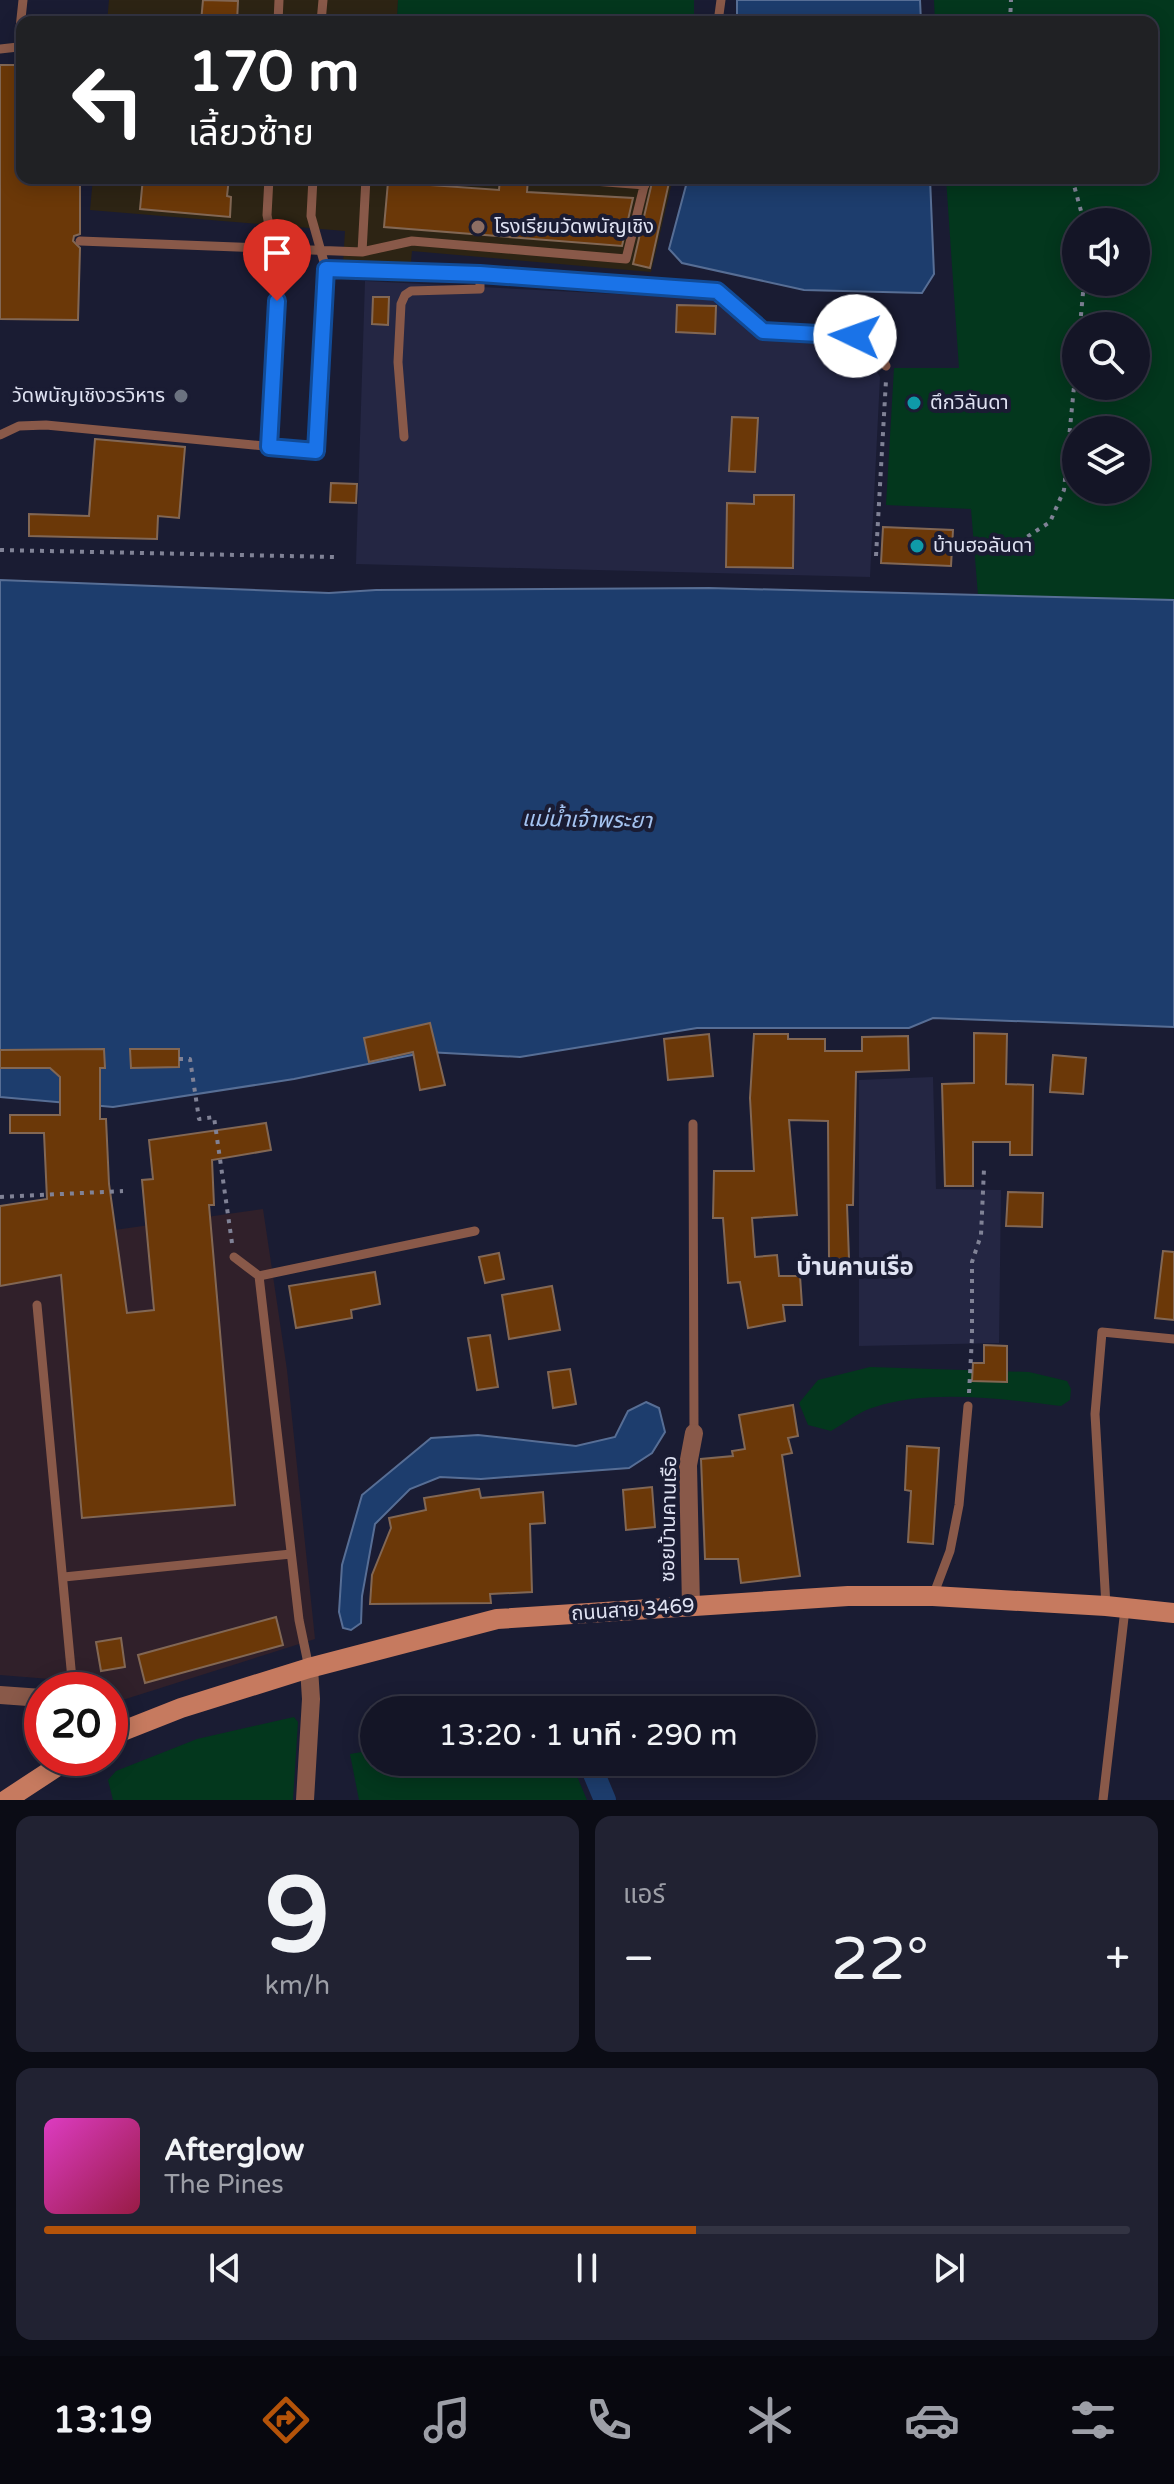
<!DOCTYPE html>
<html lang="th">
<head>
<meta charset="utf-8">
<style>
  body { margin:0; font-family:"Varela Round","Noto Sans Thai",sans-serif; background:#212232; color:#f1f3f6; height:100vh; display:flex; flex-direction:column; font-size:30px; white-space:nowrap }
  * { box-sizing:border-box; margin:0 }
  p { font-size:26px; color:#9d9fa7 }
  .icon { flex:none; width:44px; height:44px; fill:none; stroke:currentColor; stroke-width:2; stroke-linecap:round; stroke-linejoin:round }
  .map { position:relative; height:1800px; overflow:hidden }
  .drawer { display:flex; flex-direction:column; gap:16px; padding:16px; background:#0b0c15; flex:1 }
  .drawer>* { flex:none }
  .guide { position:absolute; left:16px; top:16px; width:1142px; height:168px; border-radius:16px; box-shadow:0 4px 20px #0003,0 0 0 2px #333443; background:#202124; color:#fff; overflow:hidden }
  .buttons { position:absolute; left:1062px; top:208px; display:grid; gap:16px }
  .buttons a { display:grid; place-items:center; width:88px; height:88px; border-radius:50%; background:#141526; box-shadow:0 4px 20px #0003,0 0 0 2px #333443; font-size:40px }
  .speed { position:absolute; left:24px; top:1672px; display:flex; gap:16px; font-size:40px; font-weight:700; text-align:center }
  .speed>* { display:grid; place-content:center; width:104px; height:104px; border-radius:50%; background:#141526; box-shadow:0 4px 20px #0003,0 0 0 2px #333443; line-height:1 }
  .speed .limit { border:12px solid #d22; background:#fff; color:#111 }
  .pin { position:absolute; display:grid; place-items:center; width:68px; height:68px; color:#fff; margin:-82px -34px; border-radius:50% 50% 50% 0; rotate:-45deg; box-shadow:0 0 8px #0007 }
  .pin .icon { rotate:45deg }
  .me { position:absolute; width:88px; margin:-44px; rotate:273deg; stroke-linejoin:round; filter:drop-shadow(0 0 6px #0008) }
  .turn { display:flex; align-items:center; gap:28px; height:168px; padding:0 40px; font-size:36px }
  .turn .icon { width:104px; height:104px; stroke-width:2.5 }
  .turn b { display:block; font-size:56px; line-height:68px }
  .big { font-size:60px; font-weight:600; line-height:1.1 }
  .drawer .tile { flex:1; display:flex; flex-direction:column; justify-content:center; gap:12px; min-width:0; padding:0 28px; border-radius:16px; background:#212232 }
  .drawer .dial { align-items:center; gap:0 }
  .dial b { font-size:104px; line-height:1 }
  .song { display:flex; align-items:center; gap:24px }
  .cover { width:96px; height:96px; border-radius:12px; background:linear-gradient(135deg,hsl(310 70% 55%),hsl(340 70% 35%)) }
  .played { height:8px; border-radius:4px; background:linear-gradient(90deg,#b45309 60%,#333443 60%) }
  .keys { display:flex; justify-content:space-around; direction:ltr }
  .heat { display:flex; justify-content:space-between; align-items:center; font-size:44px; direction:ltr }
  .drawer .tiles { flex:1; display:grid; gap:16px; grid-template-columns:1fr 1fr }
  .tile:last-child { grid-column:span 2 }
  .trip { position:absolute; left:360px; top:1696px; width:456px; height:80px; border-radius:40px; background:#141526; box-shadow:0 4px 20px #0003,0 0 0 2px #333443; font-weight:600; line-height:80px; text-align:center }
  .dock { display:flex; height:128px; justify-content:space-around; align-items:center; background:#08080f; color:#9d9fa7 }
  .dock .icon { width:56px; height:56px }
  .dock .selected { color:#b45309 }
  .dock b { font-size:36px; color:#f1f3f6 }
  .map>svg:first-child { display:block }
  .commercial { fill:#30202a }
  .built { fill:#242643 }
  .education { fill:#2d2414 }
  .green { fill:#03371d; fill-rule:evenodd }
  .water { fill:#1d3d6d; stroke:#576e95; stroke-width:2 }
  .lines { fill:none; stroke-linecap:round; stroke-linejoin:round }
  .canal { stroke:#1d3d6d; stroke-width:22 }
  .building { fill:#6b3808; stroke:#826754; stroke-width:2 }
  .path { stroke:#808296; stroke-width:4; stroke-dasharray:4 6; stroke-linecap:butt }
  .lane { stroke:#895949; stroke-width:9 }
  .street { stroke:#895949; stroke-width:18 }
  .secondary { stroke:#c67a5f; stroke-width:20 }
  .route-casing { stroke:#114b97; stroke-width:20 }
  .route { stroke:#1a73e8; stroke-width:14 }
  .education-dot { fill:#8d6e63; stroke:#1a1c33; stroke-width:3 }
  .worship-dot { fill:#6b7280; stroke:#1a1c33; stroke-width:3 }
  .culture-dot { fill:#0f9aa8; stroke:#1a1c33; stroke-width:3 }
  .labels { text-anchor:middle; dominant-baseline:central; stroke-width:8; stroke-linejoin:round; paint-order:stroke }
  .poi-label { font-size:20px; fill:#dfe2f2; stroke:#1a1c33; text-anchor:start }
  .street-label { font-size:20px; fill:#dfe2f2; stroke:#1a1c33 }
  .water-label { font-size:22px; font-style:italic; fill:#a5c4f1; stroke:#1a1c33 }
  .quarter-label { font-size:24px; font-weight:bold; fill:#dfe2f2; stroke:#1a1c33 }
</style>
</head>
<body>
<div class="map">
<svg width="1174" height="1800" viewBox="0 0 1174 1800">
  <rect width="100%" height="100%" fill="#1a1c33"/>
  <!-- commercial -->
  <path class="commercial" d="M263,1209L287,1370L315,1639L113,1703L110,1702V1690H79L50,1679L0,1675V1253L58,1238Z"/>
  <!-- built -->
  <path class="built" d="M365,281L714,299L757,337L845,343L867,355L880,377L870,577L356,564Z
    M933,1077L936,1189L1001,1190L999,1343L859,1346V1080Z"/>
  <!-- education -->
  <path class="education" d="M109,0H398L397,22H107Z
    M93,178H673L651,272L412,251L409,282L342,279L345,231L90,210Z"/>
  <!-- green -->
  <path class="green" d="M398,0H694V22H397Z
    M934,0H1174V600L978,595L971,509L886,505L894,368H959L946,178H1152V22H935ZM1076,222H1136V282H1076ZM1076,326H1136V386H1076ZM1076,430H1136V490H1076Z
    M870,1367L1029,1372L1067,1381L1071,1389L1070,1400L1061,1406C1005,1399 929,1389 875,1407C860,1411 845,1423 831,1431L808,1425L799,1403L818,1380Z
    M294,1717L298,1722L293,1800H113L108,1780L116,1771L197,1739Z
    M374,1750V1762H571L587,1800H359L350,1754Z"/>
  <!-- water -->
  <path class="water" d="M737,0H920L921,22H743L737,17Z
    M688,178H930L934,274L922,293L804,290L682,263L669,249Z
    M0,580L329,593L376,590L709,588L1174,600V1027L933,1018L909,1028H697L520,1057L427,1052L294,1079L113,1107L0,1097Z
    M646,1402L659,1408L665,1432L652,1453L629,1468L481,1479L440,1477L410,1489L375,1524L362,1596L361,1623L351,1630L343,1628L339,1612L342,1565L362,1495L431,1438L478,1435L576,1446L615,1437L628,1411Z"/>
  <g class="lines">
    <!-- canal -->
    <path class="canal" d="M589,1762L605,1800"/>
  </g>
  <!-- building -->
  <path class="building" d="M203,0L238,1L237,22H201Z
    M0,65H22V178H80V234L74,236L73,241L80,248L78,320L0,319Z
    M143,178H229L227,196L231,197L230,217L140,209Z
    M500,178H528L527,192L633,198L622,246L384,227L388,182L499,190Z
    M653,178H670L650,268L633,264Z
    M373,297H389L388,325L372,324Z
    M837,304L861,306L859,324L836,322Z
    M677,305L716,306L715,334L676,332Z
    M732,417L758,418L755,472L729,471Z
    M95,439L185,447L179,518L158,516L157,539L29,536V514L89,516Z
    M331,483L357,484L356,503L330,502Z
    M754,495H794L793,568L726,567L727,503L754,504Z
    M883,527L953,530L951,566L881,563Z
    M430,1023L445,1085L420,1090L413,1052L369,1062L364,1038Z
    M974,1033L1007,1034L1006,1084L1033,1085L1032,1155H1010V1142H973V1186H945L942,1084L974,1083Z
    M709,1034L713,1076L668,1080L664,1039Z
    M754,1034H788V1039H825V1051H862V1037L908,1036L909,1070L856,1072L853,1205H847L849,1259H829L828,1121L789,1120L797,1215L752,1218L755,1257L777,1255L779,1276H800L802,1305H783L785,1321L748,1328L740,1282L728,1283L723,1218H713L714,1171H754L750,1098Z
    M104,1049L105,1068H100V1119H106L109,1184L127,1313L154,1310L142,1180L153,1179L149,1140L266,1123L271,1150L212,1160L214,1205H209L235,1505L82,1518L61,1275L0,1286V1206L47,1199L44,1133H10V1115H60V1077L50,1068H0V1050Z
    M130,1049H179V1067L131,1068Z
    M1053,1055L1086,1058L1083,1094L1050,1092Z
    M1008,1192L1043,1193L1042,1227L1006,1226Z
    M1163,1251L1174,1252V1320L1155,1318Z
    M499,1253L504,1279L485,1283L479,1257Z
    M375,1272L380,1304L351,1310L352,1318L296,1328L289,1286Z
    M552,1286L560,1330L509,1339L502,1295Z
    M490,1335L498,1387L477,1390L468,1338Z
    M984,1345L1007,1346V1382L972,1381L973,1363H984Z
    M570,1369L576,1404L553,1408L548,1372Z
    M793,1405L798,1436L788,1438L792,1453L782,1455L800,1576L741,1583L738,1559H705L701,1459L733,1456L732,1451L745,1449L739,1415Z
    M907,1446L939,1448L933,1544L908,1542L911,1491L905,1490Z
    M652,1487L655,1527L626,1530L623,1490Z
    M479,1489L481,1498L543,1492L545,1523L530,1524L532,1592L490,1594L491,1603L370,1604L372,1575L391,1528L389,1518L426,1510L424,1498Z
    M276,1617L283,1645L145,1683L138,1655Z
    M121,1638L125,1667L101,1671L96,1642Z"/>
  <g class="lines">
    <!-- path -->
    <path class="path" d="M1010,22L1011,0
      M1072,178L1084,222
      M1080,326L1084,282
      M1019,542L1050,522L1064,490L1076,366
      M0,550L334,557
      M876,556L886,380
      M179,1059H190L199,1119L214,1117L232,1243
      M0,1197L123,1191
      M969,1393L972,1337V1262L981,1235L984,1169"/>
    <!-- lane -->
    <path class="lane" d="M278,22L279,0
      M321,22L323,0
      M718,22L721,0
      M0,49L18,47L23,0
      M269,178L267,215L278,272L269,447
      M555,178L645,185
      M80,241L362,252L412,241L626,259L646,178
      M362,252L366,178
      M326,269L480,274L717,291L763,331L855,336L875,346L886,366
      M0,435L19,426L46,425L316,451L326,269L311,216L313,178
      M404,437L398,362L401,304L405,295L411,291L480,289V274
      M693,1124L694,1433
      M234,1257L259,1276L299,1620L309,1668
      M259,1276L475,1231
      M37,1305L73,1690
      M64,1577L291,1554
      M933,1596L950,1551L959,1505L968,1406
      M1106,1606L1095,1414L1102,1332L1174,1339
      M1103,1800L1125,1609"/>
    <!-- street -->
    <path class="street" d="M691,1606L688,1465L694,1433
      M0,1695L42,1698
      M305,1800L311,1699L309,1668"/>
    <!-- secondary -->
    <path class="secondary" d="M110,1736L181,1708L309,1668L497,1619L848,1596H933L1106,1606L1174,1613
      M6,1800L70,1758"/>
  </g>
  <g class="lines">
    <defs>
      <path id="route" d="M277,301L269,447L316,451L326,269L480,274L717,291L763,331L855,336"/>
    </defs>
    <!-- route casing -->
    <use href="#route" class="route-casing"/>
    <!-- route -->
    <use href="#route" class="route"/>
  </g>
  <!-- markers -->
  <circle class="education-dot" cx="478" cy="227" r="8"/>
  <circle class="worship-dot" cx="181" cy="396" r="8"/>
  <g class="culture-dot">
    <circle cx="914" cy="403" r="8"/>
    <circle cx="917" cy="546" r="8"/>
  </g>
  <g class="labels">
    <!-- poi labels -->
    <g class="poi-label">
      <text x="494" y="227">โรงเรียนวัดพนัญเชิง</text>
      <text x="165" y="396" text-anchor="end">วัดพนัญเชิงวรวิหาร</text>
      <text x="930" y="403">ตึกวิลันดา</text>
      <text x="933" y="546">บ้านฮอลันดา</text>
    </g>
    <!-- street labels -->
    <g class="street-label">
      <text transform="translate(669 1519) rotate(-89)">ซอยบ้านคานเรือ</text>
      <text transform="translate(633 1610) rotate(-4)">ถนนสาย 3469</text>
    </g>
    <!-- water labels -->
    <g class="water-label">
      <text transform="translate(587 820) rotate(1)">แม่น้ำเจ้าพระยา</text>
    </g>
    <!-- quarter labels -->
    <g class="quarter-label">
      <text x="855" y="1267">บ้านคานเรือ</text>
    </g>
  </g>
</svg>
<div class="buttons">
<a><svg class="icon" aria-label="sound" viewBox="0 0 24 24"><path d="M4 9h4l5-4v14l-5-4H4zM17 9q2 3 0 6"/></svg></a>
<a><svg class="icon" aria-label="search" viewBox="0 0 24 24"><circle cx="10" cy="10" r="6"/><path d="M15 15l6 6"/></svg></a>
<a><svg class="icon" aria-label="layers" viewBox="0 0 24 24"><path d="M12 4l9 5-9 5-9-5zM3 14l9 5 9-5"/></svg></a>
</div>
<div class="speed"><div class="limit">20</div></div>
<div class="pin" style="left:277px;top:301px;background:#d93025"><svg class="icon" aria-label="arrive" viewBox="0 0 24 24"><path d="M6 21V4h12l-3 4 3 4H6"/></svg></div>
<svg class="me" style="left:855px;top:336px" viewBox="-20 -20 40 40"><circle r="19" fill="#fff"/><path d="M0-13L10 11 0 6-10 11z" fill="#1a73e8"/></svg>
<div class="trip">13:20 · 1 นาที · 290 m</div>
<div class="guide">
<div class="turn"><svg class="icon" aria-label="left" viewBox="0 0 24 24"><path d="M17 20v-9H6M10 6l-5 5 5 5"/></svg><div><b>170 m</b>เลี้ยวซ้าย</div></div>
</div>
</div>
<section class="drawer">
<div class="tiles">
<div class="tile dial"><b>9</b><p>km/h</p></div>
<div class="tile"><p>แอร์</p>
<div class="heat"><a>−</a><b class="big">22°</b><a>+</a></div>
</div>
<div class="tile">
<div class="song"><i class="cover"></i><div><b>Afterglow</b><p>The Pines</p></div></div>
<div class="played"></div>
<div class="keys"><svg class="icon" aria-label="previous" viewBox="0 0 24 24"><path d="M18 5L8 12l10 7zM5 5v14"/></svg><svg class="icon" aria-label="pause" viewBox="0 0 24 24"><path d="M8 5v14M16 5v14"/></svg><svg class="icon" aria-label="next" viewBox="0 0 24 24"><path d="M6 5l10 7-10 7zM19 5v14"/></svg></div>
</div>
</div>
</section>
<nav class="dock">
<b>13:19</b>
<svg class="icon selected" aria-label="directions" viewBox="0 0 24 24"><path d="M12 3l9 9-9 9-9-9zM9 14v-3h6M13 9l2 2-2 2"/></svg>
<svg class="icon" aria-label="music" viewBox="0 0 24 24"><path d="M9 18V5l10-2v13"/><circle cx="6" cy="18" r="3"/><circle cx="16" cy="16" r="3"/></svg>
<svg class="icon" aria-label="phone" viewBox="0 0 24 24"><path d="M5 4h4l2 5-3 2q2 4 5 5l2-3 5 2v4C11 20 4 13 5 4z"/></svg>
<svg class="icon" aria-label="climate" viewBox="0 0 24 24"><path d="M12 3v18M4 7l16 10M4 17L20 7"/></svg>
<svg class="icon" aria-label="car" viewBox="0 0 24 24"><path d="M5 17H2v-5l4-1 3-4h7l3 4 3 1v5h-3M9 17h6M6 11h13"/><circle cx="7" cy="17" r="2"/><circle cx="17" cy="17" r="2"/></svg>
<svg class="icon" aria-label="filters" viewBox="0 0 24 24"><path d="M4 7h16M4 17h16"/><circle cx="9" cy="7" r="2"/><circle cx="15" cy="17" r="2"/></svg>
</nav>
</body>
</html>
